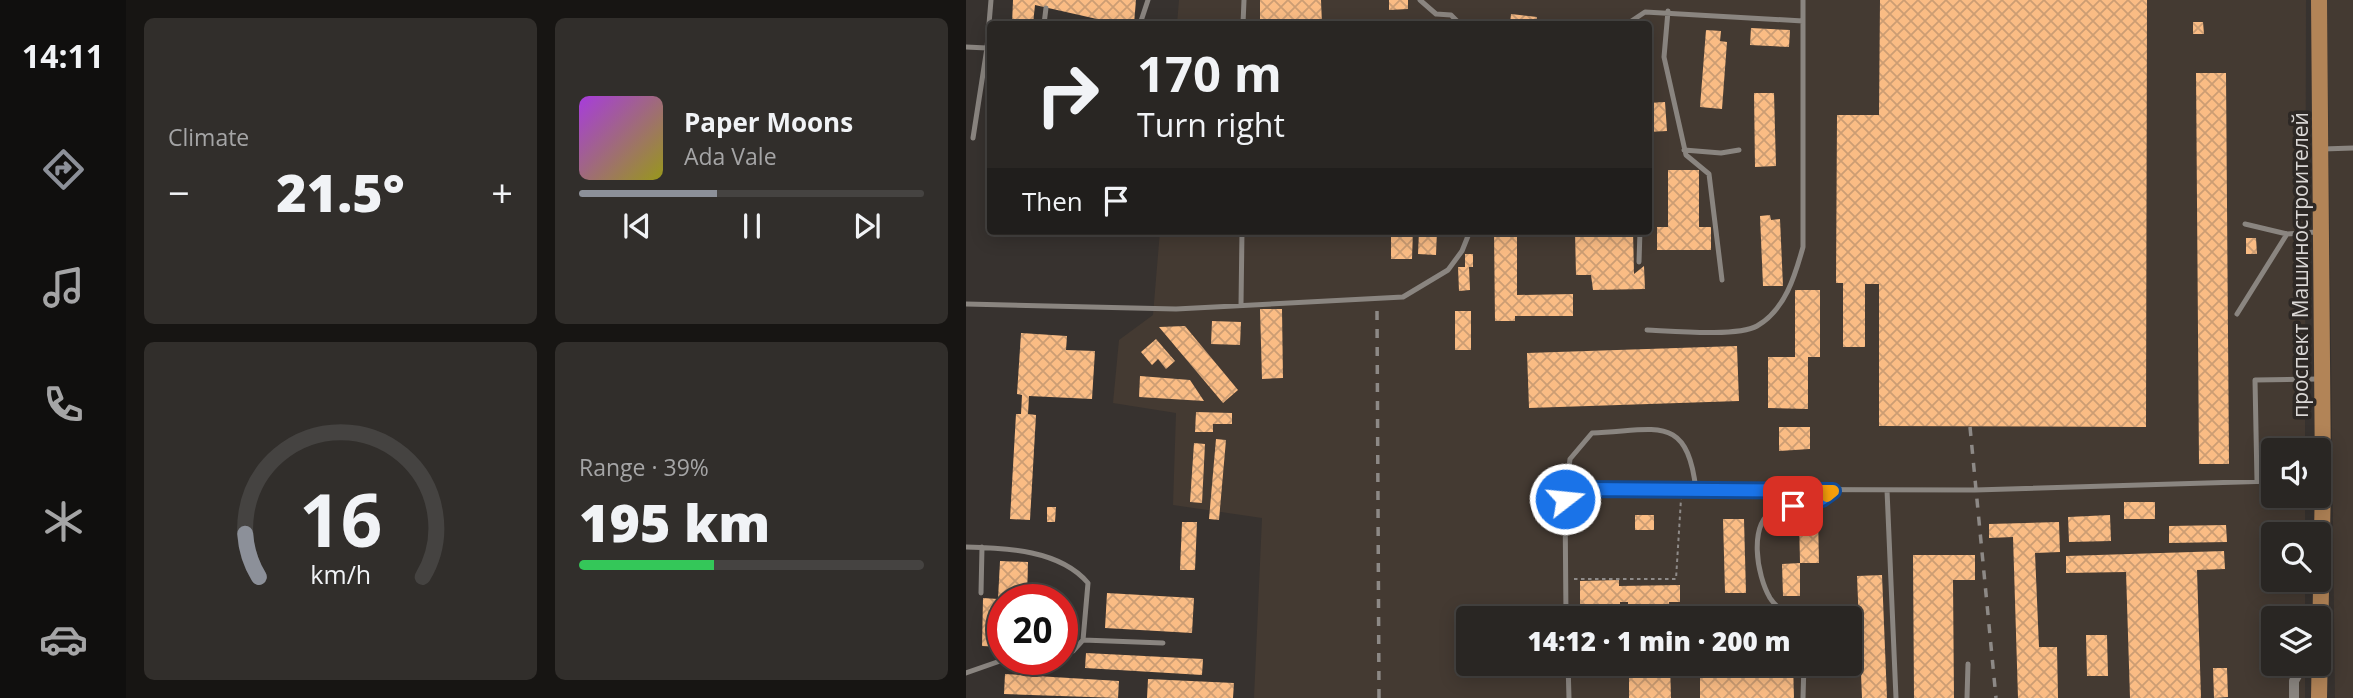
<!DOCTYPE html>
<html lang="en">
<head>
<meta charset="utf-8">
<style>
  body { margin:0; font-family:"Open Sans",sans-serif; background:#312e2b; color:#f1f3f6; height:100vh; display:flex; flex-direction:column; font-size:26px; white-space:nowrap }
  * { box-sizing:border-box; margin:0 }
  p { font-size:23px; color:#a5a5a6 }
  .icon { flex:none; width:38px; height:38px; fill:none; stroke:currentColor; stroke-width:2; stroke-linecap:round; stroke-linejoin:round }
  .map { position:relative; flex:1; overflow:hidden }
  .drawer { display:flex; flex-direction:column; gap:18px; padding:18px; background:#171513; width:840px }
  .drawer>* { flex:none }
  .hud { position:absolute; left:21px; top:21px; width:665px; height:214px; border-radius:7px; box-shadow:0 4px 18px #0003,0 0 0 2px #454341; background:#292623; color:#f1f3f6; overflow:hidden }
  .controls { position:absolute; left:1295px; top:438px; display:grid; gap:14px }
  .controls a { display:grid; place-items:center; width:70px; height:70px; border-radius:7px; background:#292623; box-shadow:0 4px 18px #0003,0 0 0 2px #454341; font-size:35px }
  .speed { position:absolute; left:21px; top:584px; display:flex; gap:14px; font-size:35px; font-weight:700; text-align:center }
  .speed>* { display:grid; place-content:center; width:91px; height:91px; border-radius:50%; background:#292623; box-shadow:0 4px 18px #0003,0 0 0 2px #454341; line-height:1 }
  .speed .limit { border:10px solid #d22; background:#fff; color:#111 }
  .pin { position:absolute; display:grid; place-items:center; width:60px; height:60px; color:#fff; margin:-30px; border-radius:14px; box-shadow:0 4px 10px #0006 }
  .me { position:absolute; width:77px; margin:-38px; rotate:74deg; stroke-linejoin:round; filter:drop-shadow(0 0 5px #0008) }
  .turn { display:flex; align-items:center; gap:24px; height:147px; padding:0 35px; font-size:32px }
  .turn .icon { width:91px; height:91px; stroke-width:2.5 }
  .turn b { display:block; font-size:49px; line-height:60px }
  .then { display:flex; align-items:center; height:66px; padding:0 35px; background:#0003; gap:14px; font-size:26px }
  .big { font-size:52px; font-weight:800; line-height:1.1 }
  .drawer .card { flex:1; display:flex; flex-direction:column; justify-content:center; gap:10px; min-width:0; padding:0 24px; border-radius:10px; background:#312e2b }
  .drawer .dial { align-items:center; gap:0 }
  .dial svg { height:182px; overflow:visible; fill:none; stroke:#454341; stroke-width:7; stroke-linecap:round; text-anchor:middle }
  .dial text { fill:#f1f3f6; stroke:none }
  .song { display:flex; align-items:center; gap:21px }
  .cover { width:84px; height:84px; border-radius:10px; background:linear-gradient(135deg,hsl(280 70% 55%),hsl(60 70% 35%)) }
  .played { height:7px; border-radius:4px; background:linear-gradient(90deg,#8c9099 40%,#454341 40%) }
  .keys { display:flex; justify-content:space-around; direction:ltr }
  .heat { display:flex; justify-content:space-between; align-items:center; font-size:38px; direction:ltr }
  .charge { height:10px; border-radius:5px; background:linear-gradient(90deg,#34c759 39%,#454341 0) }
  .drawer .tiles { flex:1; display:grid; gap:18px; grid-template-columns:repeat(2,1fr) }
  .trip { position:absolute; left:490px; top:606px; width:406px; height:70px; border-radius:7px; background:#292623; box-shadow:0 4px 18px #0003,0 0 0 2px #454341; font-weight:800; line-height:70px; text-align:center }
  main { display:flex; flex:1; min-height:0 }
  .tabs { display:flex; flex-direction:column; width:126px; justify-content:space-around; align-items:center; background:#100f0e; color:#a5a5a6 }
  .tabs .icon { width:49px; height:49px }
  .tabs .active { color:#8c9099 }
  .tabs b { font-size:32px; color:#f1f3f6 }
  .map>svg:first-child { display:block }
  .built { fill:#443a32; fill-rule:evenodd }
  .building { fill:url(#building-cross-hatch) }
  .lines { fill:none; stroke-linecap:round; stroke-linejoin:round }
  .path { stroke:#8e8a88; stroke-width:2; stroke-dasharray:3.5 3.5; stroke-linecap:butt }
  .lane { stroke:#8a8580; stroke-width:5 }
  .street { stroke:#8a8580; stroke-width:10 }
  .primary { stroke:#b28457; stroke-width:16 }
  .rail { stroke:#8d8986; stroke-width:3.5; stroke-dasharray:9 9; stroke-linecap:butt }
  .route-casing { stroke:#114b97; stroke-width:18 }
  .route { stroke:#1a73e8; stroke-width:12 }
  .slow { stroke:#f59e0b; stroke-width:12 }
  .labels { text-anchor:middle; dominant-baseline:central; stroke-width:7; stroke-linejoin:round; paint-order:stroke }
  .street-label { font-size:21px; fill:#dad7d5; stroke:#2d2825 }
</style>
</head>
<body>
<main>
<nav class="tabs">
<b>14:11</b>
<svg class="icon active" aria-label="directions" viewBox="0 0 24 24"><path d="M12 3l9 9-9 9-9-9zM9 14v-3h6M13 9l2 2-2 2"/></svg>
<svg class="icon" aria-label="music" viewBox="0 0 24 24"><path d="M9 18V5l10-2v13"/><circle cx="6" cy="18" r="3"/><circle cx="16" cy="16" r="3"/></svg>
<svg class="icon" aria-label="phone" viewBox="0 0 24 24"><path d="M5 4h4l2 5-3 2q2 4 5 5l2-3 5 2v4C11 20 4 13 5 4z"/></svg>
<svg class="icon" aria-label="climate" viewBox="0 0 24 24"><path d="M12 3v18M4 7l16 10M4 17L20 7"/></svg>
<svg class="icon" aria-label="car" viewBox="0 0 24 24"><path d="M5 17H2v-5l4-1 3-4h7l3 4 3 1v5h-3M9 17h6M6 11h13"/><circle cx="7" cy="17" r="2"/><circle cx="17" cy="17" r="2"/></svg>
</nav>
<section class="drawer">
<div class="tiles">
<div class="card"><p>Climate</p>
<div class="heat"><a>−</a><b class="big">21.5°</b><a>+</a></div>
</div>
<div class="card">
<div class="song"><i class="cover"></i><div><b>Paper Moons</b><p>Ada Vale</p></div></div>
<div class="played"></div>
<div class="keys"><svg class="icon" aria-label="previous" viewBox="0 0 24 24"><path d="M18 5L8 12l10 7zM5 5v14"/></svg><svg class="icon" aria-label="pause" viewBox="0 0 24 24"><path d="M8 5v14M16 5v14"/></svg><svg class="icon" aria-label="next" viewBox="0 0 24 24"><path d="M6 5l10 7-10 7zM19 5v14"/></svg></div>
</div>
<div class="card dial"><svg viewBox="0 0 100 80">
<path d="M14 69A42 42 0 1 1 86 69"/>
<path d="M14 69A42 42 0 0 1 8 50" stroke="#8c9099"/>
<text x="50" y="56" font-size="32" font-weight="700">16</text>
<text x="50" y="72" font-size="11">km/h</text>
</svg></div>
<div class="card"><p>Range · 39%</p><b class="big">195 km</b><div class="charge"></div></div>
</div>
</section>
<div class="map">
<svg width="1387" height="698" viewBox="0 0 1387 698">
  <defs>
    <pattern id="building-cross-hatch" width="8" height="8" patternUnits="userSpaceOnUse" patternTransform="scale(1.75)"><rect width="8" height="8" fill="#fabc84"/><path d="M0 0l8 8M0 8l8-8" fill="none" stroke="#cc9d73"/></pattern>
  </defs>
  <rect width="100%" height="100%" fill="#37322f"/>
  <!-- built -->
  <path class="built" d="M213,0H1340L1339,450H1307V495H1339V534H1307V579H1339V618H1307V663H1339V698H288L296,518L207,505L210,413L147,403L153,340L187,315L194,231H682V24H211ZM502,618H884V663H502Z
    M1361,0H1387V698H1369Z"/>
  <!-- building -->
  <path class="building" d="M47,0H170L168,24H153L69,5L67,24H46Z
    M294,0H355L356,24H294Z
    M423,0H442V9L423,10Z
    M914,0H1181L1180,427L913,426V284H899V347H877V283H870L871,115H913Z
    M545,14L571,17L570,24H544Z
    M1227,22H1237L1238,34H1227Z
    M785,28L824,30L823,47L784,45Z
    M740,30L755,31L754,41L761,42L756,109L734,107Z
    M1230,73H1260L1263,464H1233Z
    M788,93H808L810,166L789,167Z
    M699,102L701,131L682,132V103Z
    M702,170H733V227H745V250H691V227H702Z
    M804,215L805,220L814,219L817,286H797L794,216Z
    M425,231H447L446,259H425Z
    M453,231H471L470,255L452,254Z
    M528,231H551V295L607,294V316H549V321H529Z
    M609,231H667L668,274L678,266L679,289L627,290L625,275H610Z
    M1280,238H1290L1291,254H1280Z
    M499,254H507V267H503L504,290L493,291L492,267H499Z
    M829,290H854V357H842V409L802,408V357H829Z
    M294,309H316L317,378L296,379Z
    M489,311H505V350H489Z
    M246,321L275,322L274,345L245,344Z
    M219,326L272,390L257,403L193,327Z
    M55,333L101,336L100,350L129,351L126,399L63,396L62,414L70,415L64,520L44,519L50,414H55L56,395L51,394Z
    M190,339L209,361L200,369L192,359L186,365L175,352Z
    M771,346L773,401L563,408L561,353Z
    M174,376L224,380L238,401L173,397Z
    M230,412L266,413V424H247V432H229Z
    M813,427H844V449L813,451Z
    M250,439L260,440L253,520L243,519Z
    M228,443L239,444L236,503L224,502Z
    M1158,502H1189V519H1158Z
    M81,507H90L89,522H81Z
    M669,515H688V530H669Z
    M1144,515L1145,541L1103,542L1102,517Z
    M852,516L853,563H834L833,517Z
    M757,519H778L780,593H759Z
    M216,522H231L229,570H214Z
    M1093,522L1094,552L1069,553L1073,647H1091L1092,698H1052L1047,537L1023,538V524Z
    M1260,525L1261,542L1203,543V526Z
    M1258,551L1259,569L1231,570L1235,698H1164L1160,572L1100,573V556Z
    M947,555H1009V580H987L988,698H948Z
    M34,561L62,562L61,600H37V647L16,646L17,598L32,599Z
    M834,563V596H817L816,564Z
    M916,575L921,698H896L891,576Z
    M653,580V586L714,585V602H703L704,618H662V602H654V607L614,608V581Z
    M141,593L228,598L226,633L139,628Z
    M1120,635H1141L1142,676H1121Z
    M120,653L237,659L236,675L119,668Z
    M42,660H60L59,669H41Z
    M663,663H704L705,698H663Z
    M734,663H827L828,698H734Z
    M1247,668H1261L1262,697L1248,698Z
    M39,674L153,681L152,698L38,694Z
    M182,679L268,683L267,698H181Z"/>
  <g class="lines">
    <!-- path -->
    <path class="path" d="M608,579H710L715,499"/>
    <!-- lane -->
    <path class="lane" d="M454,0L470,14L485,15L494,24
      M702,11L698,57L720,155L743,174L756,280
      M78,24L80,8
      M174,24L182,0
      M277,24L278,0
      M661,24L679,12L837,21
      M0,47L21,48L7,138
      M24,48H21L25,0
      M1357,149L1387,148
      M718,150L755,153L773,150
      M1279,224L1321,234L1351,232
      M673,262L674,231
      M0,304L210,309L437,297L482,270L496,251L504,231
      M275,305L276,231
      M1271,314L1321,234
      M681,330C705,331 772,337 791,326C819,310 829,276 837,247V0
      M1291,481L1289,380L1353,379
      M921,490L930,698
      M599,499L604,459L626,433C690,431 721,412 730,490
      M0,547C41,548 94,550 122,583L117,640
      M15,593L16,547
      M600,618L599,499L617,489L1009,490L1307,481
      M824,618C817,612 809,606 804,598C791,576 781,522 810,509C829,501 849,505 867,491
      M96,652L107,651L117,640L197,643
      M602,663L603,698
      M0,673L37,660
      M837,698L838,663
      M1001,698L1002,664"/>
    <!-- street -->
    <path class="street" d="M1328,698V681L1338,663"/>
    <!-- primary -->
    <path class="primary" d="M1353,0L1357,480L1353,698"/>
    <!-- rail -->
    <path class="rail" d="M411,311L413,698
      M1004,427L1030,698"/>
  </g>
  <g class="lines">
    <defs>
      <path id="route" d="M599,499L617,489L867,491L856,499L827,506"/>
    </defs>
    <!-- route casing -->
    <use href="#route" class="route-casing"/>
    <!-- route -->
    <use href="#route" class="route"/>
    <!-- slow -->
    <path class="slow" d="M812,491H867L861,496"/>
  </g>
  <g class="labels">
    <!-- street labels -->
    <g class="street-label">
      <text transform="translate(1334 265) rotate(-90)">проспект Машиностроителей</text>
    </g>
  </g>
</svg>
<div class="controls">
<a><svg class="icon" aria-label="sound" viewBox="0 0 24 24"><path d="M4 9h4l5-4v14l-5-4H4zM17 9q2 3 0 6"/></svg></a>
<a><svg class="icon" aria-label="search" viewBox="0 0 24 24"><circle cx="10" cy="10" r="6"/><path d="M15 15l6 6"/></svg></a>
<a><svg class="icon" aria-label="layers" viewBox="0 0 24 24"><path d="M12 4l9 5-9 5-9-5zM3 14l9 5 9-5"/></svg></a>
</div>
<div class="speed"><div class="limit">20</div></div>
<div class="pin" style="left:827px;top:506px;background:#d93025"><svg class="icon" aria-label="arrive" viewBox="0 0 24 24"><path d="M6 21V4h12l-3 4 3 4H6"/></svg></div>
<svg class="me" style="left:599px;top:499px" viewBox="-20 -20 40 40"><circle r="17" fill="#1a73e8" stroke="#fff" stroke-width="3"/><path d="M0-11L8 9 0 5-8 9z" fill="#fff"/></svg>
<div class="trip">14:12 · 1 min · 200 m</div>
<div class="hud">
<div class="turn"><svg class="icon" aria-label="right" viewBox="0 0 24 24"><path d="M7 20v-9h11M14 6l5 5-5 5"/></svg><div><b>170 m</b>Turn right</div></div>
<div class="then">Then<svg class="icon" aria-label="arrive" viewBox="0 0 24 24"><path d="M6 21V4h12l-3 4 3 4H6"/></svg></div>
</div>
</div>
</main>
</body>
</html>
